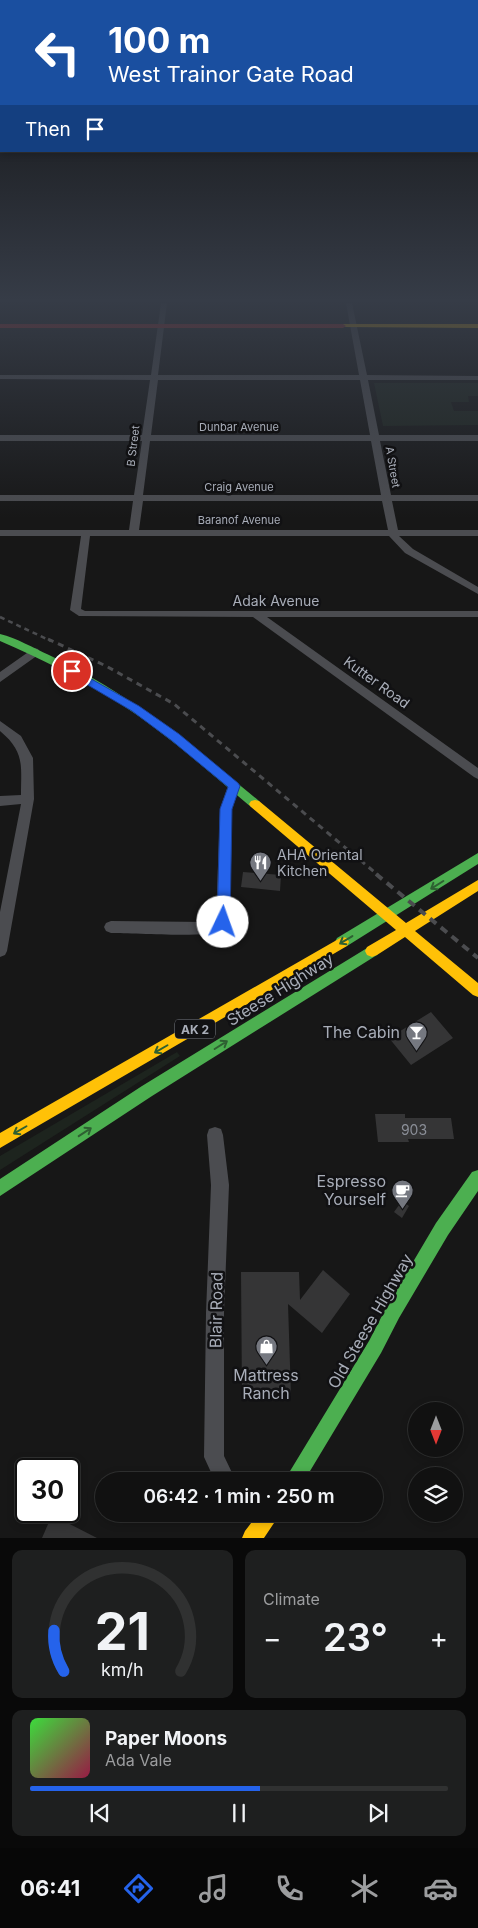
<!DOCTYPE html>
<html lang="en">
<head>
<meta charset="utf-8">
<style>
  body { margin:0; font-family:Inter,sans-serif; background:#1e1f1f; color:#f1f3f6; height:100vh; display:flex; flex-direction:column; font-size:19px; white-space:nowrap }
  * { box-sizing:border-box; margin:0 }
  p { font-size:16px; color:#9c9d9f }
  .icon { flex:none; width:28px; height:28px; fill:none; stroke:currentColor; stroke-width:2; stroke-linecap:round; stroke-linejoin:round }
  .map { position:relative; height:1538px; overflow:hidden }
  .details { display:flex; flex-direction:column; gap:12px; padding:12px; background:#090909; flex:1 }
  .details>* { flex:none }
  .top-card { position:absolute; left:0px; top:0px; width:479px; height:152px; box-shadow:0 2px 8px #0003,0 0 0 1px #303131; background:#1a4fa0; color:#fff; overflow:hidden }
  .needle { width:32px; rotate:180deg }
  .controls { position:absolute; left:408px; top:1402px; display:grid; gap:10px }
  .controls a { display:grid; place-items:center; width:55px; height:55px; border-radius:50%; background:#111; box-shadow:0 2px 8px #0003,0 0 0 1px #303131; font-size:25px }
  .speed { position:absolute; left:15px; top:1458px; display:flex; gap:10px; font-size:25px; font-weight:700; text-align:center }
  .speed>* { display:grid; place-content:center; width:65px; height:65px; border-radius:50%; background:#111; box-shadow:0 2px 8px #0003,0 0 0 1px #303131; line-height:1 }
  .speed .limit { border:2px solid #111; border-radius:8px; background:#fff; color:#111 }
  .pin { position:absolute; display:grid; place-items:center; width:42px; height:42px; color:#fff; margin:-21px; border:2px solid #fff; border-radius:50%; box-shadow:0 1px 5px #0007 }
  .me { position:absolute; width:55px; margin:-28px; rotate:3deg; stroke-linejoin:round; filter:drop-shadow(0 0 4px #0008) }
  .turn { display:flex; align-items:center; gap:18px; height:105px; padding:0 25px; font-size:22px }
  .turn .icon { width:65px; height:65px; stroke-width:2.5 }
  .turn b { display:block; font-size:35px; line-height:42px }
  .then { display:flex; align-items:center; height:48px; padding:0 25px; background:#0003; gap:10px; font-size:19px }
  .big { font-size:38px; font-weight:600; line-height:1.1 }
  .details .tile { flex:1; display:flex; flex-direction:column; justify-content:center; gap:8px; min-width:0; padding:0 18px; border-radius:10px; background:#1e1f1f }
  .details .dial { align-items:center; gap:0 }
  .dial svg { height:130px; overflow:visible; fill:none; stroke:#303131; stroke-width:7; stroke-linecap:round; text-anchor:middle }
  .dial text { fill:#f1f3f6; stroke:none }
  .song { display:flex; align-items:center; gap:15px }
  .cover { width:60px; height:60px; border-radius:8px; background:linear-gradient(135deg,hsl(120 70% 55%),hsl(340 70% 35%)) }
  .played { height:5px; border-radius:2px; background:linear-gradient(90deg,#2563eb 55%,#303131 55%) }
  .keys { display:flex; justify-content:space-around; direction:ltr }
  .heat { display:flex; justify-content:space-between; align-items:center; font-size:28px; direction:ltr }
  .details .tiles { flex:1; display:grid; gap:12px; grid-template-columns:1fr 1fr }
  .tile:last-child { grid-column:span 2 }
  .trip { position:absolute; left:95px; top:1472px; width:288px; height:50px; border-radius:25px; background:#111; box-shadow:0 2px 8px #0003,0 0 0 1px #303131; font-weight:600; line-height:50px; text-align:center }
  .menu { display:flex; height:80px; justify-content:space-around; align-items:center; background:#070707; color:#9c9d9f }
  .menu .icon { width:35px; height:35px }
  .menu .selected { color:#2563eb }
  .menu b { font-size:22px; color:#f1f3f6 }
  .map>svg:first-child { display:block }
  .green { fill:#1d241e }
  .building { fill:#353536 }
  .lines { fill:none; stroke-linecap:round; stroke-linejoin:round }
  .street { fill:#4b4c50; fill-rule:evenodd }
  .fast { fill:#4caf50; fill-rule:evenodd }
  .slow { fill:#ffc107; fill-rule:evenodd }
  .jam { fill:#c62828; fill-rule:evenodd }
  .rail-far2 { stroke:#4b4c4f; stroke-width:2.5; stroke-dasharray:5 4; stroke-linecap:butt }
  .rail-far1 { stroke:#4b4c4f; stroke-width:3; stroke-dasharray:6 5; stroke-linecap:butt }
  .rail { stroke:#4b4c4f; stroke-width:4; stroke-dasharray:8 6; stroke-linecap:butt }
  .oneway { stroke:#2e6032 }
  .route { fill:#2563eb; stroke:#184099 }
  .labels { text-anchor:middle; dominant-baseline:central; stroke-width:5; stroke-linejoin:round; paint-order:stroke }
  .far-street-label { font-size:11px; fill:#a8adb8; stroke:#111113 }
  .shield { fill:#111113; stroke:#7b7e86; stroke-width:1 }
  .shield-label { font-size:12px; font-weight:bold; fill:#a8adb8 }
  .street-label { font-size:14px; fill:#a8adb8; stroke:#111113 }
  .poi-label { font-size:14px; fill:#a8adb8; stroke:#111113; text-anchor:start }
  .near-number-label { font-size:14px; fill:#8b8f98 }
  .near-street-label { font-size:16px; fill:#a8adb8; stroke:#111113 }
  .near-poi-label { font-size:16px; fill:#a8adb8; stroke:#111113; text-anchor:end }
</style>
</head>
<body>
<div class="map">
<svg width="478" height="1538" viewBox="0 0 478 1538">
  <rect width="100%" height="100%" fill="#171717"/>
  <!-- green -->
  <path class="green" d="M374,383H478V396H468L469,402H451L454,411H478V425L383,426Z
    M177,1052L180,1056L0,1170V1156Z"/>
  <!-- building -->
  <path class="building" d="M243,872L281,875L280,891L241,887Z
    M431,1012L453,1038L411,1065L389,1038Z
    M375,1114H405V1118H451L454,1139H408L409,1142H378Z
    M402,1201L409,1206L402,1218L394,1212Z
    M323,1270L350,1294L322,1333L288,1304L291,1396H242L241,1272H299L300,1300Z
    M52,1515L97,1538H42Z"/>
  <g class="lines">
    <!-- street -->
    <path class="street" d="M161,303H167L158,375H359L346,303H352L367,375L478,376V380H368L379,435H478V441H380L391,495H478V501H392L398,530H478V536H399L413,549L478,587V594L405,553L389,536H90L81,609L85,611H478V617H267L478,768V779L474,777L253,617L79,616L70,610L81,536H0V530H129L133,501H0V495H134L142,441H0V435H142L150,380L0,379V375H151ZM158,380H360L370,435H151ZM150,441H371L381,495H143ZM143,501H382L388,530H139Z
      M34,648L38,649L40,652L38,655L0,682V672Z
      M0,721L21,736L33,758L34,799L7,951L5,955L0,957V912L21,804L0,806V796L21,795C21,765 25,752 0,731Z
      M234,781L238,783L240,786L232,809L230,922C228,926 226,929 223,931C209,938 132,933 111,933L106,931L104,927L106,923L111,921L206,922L216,920L220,809L228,786L230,783Z
      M215,1127L221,1129L223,1135L229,1185L224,1313V1456L236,1481H215L204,1457L206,1313L211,1185L207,1135L209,1129Z"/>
    <!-- fast -->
    <path class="fast" d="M0,634C17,638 33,648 49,655C127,692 193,746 259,801L261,804L259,807H251C208,771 166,733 119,703C81,678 41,659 0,641Z
      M478,853V864L347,946L342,947L337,946L335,942L337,938Z
      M372,945L377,947L379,951L377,955L152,1096L0,1196V1179L142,1086Z
      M478,1170V1191L448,1235L399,1318L381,1353L304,1481H284L369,1341L387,1306L436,1223L472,1172Z"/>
    <!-- slow -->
    <path class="slow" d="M343,324H478V328L341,327V325Z
      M255,800L259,801L406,923L478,880V891L415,931L478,983V997L473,995L405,937L377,955L372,957L367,955L365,951L367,947L396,930L251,807L249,804L251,801Z
      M342,937L347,938L349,942L347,946L0,1148V1133Z
      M258,1514H280L264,1538H242L245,1531Z"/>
    <!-- jam -->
    <path class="jam" d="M0,324H343L346,326L343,328H0Z"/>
    <!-- rail-far2 -->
    <path class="rail-far2" d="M0,617L51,641"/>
    <!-- rail-far1 -->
    <path class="rail-far1" d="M48,639L106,666L174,704L378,875"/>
    <!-- rail -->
    <path class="rail" d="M376,874L478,958"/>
  </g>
  <!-- one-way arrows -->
  <defs><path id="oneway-shaft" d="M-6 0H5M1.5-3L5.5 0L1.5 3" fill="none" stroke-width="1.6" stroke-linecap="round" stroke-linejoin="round" transform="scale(1.25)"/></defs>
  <g class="oneway">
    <use href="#oneway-shaft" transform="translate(437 885) rotate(148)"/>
    <use href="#oneway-shaft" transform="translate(346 940) rotate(149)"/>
    <use href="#oneway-shaft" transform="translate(221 1045) rotate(-32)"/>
    <use href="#oneway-shaft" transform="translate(161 1049) rotate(150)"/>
    <use href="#oneway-shaft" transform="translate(20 1130) rotate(150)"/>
    <use href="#oneway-shaft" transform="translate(85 1132) rotate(-33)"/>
  </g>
  <!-- sky -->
  <linearGradient id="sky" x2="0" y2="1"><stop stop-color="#0d0d0d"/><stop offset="0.58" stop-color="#363c47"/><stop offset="1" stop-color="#363c47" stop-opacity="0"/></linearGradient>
  <rect width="478" height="518" fill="url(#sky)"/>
  <!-- route -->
  <path class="route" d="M72,668L139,706L179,734L238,783L240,786L232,809L230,922L228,926L223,927L219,926L217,922L220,809L228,787L171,740L132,711L69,674L67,671L69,669Z"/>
  <!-- icons -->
  <defs>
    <symbol id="restaurant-pin" viewBox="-11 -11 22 30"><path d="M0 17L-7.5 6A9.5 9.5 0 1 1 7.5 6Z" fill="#757880" stroke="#111113"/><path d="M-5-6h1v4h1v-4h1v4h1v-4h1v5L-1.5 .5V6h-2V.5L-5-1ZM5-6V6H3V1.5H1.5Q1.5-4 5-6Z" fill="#fff"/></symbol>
    <symbol id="bar-pin" viewBox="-11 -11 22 30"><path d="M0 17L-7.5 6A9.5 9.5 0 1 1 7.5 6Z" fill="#757880" stroke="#111113"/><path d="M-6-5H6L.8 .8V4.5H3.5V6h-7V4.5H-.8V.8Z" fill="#fff"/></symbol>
    <symbol id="cafe-pin" viewBox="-11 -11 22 30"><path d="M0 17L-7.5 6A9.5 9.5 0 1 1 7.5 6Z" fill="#757880" stroke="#111113"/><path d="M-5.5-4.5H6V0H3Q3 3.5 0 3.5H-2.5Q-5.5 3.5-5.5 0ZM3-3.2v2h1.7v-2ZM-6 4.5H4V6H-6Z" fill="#fff"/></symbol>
    <symbol id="shop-pin" viewBox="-11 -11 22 30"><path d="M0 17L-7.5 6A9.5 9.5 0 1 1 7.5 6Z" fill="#757880" stroke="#111113"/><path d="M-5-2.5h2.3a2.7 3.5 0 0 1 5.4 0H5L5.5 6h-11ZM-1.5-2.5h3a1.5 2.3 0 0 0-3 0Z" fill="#fff"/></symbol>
  </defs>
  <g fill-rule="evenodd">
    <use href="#restaurant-pin" x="248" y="850" width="25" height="34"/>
    <use href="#bar-pin" x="404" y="1020" width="25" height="34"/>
    <use href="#cafe-pin" x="390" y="1178" width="25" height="34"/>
    <use href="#shop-pin" x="254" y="1334" width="25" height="34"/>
  </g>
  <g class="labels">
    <!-- far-street labels -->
    <g class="far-street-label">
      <text x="239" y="427">Dunbar Avenue</text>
      <text transform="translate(133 446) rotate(-83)">B Street</text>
      <text transform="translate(393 467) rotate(80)">A Street</text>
      <text x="239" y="487">Craig Avenue</text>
      <text x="239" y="520">Baranof Avenue</text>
    </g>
    <!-- shield labels -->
    <rect class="shield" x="175" y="1019.5" width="40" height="19" rx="4"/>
    <g class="shield-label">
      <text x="195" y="1029">AK 2</text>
    </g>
    <!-- street labels -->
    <g class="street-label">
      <text x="276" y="600">Adak Avenue</text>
      <text transform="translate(377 682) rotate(36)">Kutter Road</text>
    </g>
    <!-- poi labels -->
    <g class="poi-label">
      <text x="277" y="854">AHA Oriental<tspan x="277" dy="16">Kitchen</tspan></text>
    </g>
    <!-- near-number labels -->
    <g class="near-number-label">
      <text x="414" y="1129">903</text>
    </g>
    <!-- near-street labels -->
    <g class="near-street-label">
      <text transform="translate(280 989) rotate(-32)">Steese Highway</text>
      <text transform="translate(216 1310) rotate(-89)">Blair Road</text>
      <text transform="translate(370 1321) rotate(-60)">Old Steese Highway</text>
    </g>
    <!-- near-poi labels -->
    <g class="near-poi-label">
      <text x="400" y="1032">The Cabin</text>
      <text x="386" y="1181">Espresso<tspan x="386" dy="18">Yourself</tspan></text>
      <text x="266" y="1375" text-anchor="middle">Mattress<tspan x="266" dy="18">Ranch</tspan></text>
    </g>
  </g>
</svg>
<div class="controls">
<a><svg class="needle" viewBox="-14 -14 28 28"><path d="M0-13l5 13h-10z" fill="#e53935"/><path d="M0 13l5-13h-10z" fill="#9c9d9f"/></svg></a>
<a><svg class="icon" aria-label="layers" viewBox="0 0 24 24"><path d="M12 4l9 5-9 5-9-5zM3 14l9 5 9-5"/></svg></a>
</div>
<div class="speed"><div class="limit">30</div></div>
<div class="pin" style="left:72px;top:671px;background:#d93025"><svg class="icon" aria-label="arrive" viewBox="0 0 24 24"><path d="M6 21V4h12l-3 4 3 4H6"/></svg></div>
<svg class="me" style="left:223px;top:922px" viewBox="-20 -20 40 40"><circle r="19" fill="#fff"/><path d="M0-13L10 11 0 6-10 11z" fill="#2563eb"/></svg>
<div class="trip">06:42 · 1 min · 250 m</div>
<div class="top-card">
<div class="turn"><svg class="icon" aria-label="left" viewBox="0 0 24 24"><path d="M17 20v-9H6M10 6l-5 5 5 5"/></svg><div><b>100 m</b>West Trainor Gate Road</div></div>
<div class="then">Then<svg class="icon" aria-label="arrive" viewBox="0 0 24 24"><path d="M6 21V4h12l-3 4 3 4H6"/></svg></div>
</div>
</div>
<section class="details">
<div class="tiles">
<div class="tile dial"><svg viewBox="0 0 100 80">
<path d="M14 69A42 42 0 1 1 86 69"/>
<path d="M14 69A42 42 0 0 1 8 44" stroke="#2563eb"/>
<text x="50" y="56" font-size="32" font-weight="700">21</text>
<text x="50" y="72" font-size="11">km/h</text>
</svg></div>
<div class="tile"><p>Climate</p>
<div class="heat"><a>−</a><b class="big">23°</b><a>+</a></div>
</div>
<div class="tile">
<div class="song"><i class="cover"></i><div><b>Paper Moons</b><p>Ada Vale</p></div></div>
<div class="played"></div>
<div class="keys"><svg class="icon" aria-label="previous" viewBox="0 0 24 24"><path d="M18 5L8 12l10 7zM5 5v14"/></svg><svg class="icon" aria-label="pause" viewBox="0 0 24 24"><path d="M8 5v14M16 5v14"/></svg><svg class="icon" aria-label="next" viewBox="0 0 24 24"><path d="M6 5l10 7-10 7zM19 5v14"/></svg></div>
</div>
</div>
</section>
<nav class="menu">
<b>06:41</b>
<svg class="icon selected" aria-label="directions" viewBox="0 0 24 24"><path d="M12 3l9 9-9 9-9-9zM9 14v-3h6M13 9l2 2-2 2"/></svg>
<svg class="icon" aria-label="music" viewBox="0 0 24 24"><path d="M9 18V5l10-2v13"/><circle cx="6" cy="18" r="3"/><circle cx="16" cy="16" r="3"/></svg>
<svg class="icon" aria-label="phone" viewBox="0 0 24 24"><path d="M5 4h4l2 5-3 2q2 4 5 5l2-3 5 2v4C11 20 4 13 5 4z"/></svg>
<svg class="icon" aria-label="climate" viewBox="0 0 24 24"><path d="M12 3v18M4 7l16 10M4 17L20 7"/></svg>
<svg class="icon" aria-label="car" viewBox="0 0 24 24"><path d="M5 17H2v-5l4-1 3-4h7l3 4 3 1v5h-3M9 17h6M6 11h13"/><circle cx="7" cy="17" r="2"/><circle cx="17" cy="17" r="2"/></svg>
</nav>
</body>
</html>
